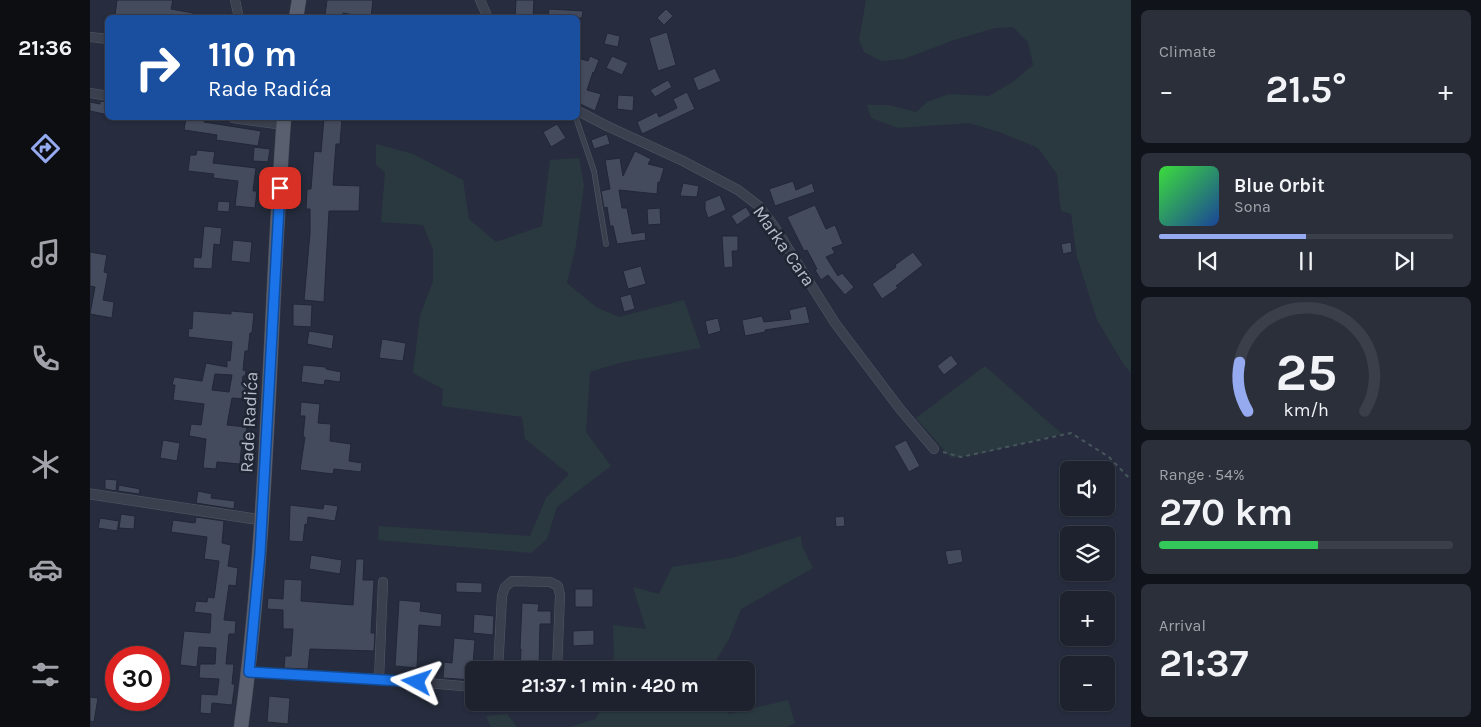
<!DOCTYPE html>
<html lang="en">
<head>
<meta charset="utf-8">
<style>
  body { margin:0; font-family:Karla,sans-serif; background:#2a2f3a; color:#f1f3f6; height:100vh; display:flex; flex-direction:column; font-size:19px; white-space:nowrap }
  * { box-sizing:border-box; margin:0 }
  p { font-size:16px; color:#a0a4aa }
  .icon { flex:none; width:28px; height:28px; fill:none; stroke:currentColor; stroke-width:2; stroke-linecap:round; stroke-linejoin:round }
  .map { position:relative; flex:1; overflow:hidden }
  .details { display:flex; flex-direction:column; gap:10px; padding:10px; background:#101319; width:350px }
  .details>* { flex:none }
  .hud { position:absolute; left:15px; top:15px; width:475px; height:105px; border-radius:8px; box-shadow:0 1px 4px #0004,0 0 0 1px #3b3f4a; background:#1a4fa0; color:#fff; overflow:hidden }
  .controls { position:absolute; left:970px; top:461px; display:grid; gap:10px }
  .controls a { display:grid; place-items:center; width:55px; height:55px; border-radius:8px; background:#1d222e; box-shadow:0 1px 4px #0004,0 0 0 1px #3b3f4a; font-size:25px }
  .speed { position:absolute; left:15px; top:646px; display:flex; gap:10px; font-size:25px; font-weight:700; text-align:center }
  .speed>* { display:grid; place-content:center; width:65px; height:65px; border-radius:50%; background:#1d222e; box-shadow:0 1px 4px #0004,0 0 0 1px #3b3f4a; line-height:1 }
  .speed .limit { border:8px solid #d22; background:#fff; color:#111 }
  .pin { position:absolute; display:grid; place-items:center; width:42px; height:42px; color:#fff; margin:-21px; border-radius:10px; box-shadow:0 2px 8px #0006 }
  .me { position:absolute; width:55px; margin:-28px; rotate:275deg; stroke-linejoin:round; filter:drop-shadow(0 0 4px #0008) }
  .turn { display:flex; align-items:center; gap:18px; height:105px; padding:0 20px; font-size:22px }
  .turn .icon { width:65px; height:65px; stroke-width:2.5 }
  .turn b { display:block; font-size:35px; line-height:42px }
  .big { font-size:38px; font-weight:700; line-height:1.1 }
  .details .card { flex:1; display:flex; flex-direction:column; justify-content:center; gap:8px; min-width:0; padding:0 18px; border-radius:8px; background:#2a2f3a }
  .details .dial { align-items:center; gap:0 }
  .dial svg { height:130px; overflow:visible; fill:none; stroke:#3b3f4a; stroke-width:7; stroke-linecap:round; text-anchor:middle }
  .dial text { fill:#f1f3f6; stroke:none }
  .song { display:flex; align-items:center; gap:15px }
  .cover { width:60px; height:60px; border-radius:8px; background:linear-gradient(135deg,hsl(120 70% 55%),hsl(220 70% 35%)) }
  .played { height:5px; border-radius:2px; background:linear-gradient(90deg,#96aaf0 50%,#3b3f4a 50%) }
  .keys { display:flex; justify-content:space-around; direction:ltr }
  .heat { display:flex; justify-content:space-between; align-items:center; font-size:28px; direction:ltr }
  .charge { height:8px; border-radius:4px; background:linear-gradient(90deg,#34c759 54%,#3b3f4a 0) }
  .trip { position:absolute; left:375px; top:661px; width:290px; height:50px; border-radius:8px; background:#1d222e; box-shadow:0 1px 4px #0004,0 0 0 1px #3b3f4a; font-weight:700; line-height:50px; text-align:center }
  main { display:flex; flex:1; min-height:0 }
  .dock { display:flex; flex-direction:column; width:90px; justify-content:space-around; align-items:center; background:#0c0e12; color:#a0a4aa }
  .dock .icon { width:35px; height:35px }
  .dock .selected { color:#96aaf0 }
  .dock b { font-size:22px; color:#f1f3f6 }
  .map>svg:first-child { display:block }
  .green { fill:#29393f }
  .building { fill:#444b5d; stroke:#222736; fill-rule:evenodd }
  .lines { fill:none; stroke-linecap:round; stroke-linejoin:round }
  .service-casing { stroke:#535866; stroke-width:5.5 }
  .minor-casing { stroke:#535866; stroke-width:10 }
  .tertiary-casing { stroke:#535866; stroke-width:11 }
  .primary-casing { stroke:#454958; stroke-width:15 }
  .path { stroke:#47565c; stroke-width:2; stroke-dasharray:4 4; stroke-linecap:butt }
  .service { stroke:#3b404e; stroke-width:4.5 }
  .minor { stroke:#3b404e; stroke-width:9 }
  .tertiary { stroke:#3b404e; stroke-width:10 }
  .primary { stroke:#595f6e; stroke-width:14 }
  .route-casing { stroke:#114b97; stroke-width:12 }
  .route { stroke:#1a73e8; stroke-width:9 }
  .labels { text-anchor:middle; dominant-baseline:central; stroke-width:5; stroke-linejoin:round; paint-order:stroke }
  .street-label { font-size:18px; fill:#b8bcc9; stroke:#202534 }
</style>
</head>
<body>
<main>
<nav class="dock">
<b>21:36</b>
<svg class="icon selected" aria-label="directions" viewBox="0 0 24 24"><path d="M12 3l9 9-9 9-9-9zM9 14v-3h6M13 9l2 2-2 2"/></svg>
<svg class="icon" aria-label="music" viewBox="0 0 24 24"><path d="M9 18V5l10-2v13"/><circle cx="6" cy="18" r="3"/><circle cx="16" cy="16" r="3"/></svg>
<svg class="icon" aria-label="phone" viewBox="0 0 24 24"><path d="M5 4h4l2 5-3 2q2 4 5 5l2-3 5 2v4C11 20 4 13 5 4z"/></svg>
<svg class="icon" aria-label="climate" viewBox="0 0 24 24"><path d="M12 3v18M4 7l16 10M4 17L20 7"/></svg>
<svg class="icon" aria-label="car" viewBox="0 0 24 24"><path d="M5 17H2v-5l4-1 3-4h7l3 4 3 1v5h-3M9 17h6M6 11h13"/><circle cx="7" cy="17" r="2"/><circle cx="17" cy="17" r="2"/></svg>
<svg class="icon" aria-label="filters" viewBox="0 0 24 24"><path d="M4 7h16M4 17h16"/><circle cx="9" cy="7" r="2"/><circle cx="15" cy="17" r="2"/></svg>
</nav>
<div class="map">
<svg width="1041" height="727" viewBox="0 0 1041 727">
  <rect width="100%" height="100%" fill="#272d3e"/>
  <!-- green -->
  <path class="green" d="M776,0H1041V373L1034,365L1007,320L987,257L981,214L971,211L967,174L948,148L912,133L879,123L808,128L781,118L777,105H798L826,112L837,102L859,94L899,96L924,81L943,65L938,42L923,27L905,28L864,40L814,59L791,61L774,52L769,40Z
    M286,144L323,154L373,180L379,219L406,242L452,226L460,160L489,158L494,185L486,245L477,283L506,307L529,317L594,300L611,348L529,363L500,372L496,432L521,466L467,507L457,539L441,553L288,540L289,526L440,536L456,498L479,474L435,439L432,417L352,406L353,389L323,373L330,316L343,281V250L333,225L291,222L295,172L286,165Z
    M895,366L972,434L885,455L861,458L826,418Z
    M711,536L712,546L723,568L651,609L639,639L620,670H521L524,656L523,625L556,629L543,587L569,594L582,567L642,558Z
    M698,700L705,723L697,727H479L506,719L514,703H634L639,714Z
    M417,714L427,727H401L396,716Z"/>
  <!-- building -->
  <path class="building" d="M27,0H83L81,9L103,13V18H41L25,15Z
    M237,0H283L281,18L253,13L252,17L235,15Z
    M426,0H444L443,18H425Z
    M459,9L493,11L492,18H458Z
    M576,9L583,16L574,25L567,18Z
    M577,32L586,65L568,71L559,38Z
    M517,33L530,36L528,47L514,44Z
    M500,56L509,60L504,73L503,72L497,90L511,94L505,111L488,103V58L498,61Z
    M522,56L538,63L532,75L516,68Z
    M625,68L631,81L608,91L603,78Z
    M578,80L582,87L565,97L560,90Z
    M597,92L605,109L552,134L547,122L567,112L569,117L587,108L583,99Z
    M528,95L544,96L543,111L527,109Z
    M10,101L18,102V115L0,111V102L10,104Z
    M96,118H115L114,122L171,131L168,146L126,140L127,135L94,130Z
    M234,118H252L250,144H246L243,185L270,186L269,211H239L234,302L214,300L220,233V209H216L217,189H221L224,151L231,152Z
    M467,124L476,138L461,147L453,132Z
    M517,134L520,144L504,149L501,140Z
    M164,147L180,149L178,162L163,161Z
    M107,150L125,152L123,163L166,168L163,191H167L165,208L145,206L148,181L123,178L124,174L98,171L100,155H106Z
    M545,151L561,159L558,164L574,168L570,182H568L567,194L529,190L532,208H537L542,234L555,232L556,240L527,244L523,226H520L517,207L514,208L511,191L520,189L515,160L530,158L533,176Z
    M703,181L706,190L722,183L725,192L685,206L679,189Z
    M593,183L609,186L607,197L590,196Z
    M630,195L636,210L618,218L615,209V201Z
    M128,201L140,202L139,212L127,211Z
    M725,205L736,229L745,225L753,244L742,248L745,253L736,257L748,276L752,273L764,287L755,295L738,275L731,280L725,270L727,269L717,250L714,251L697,217Z
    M656,207L661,215L647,225L641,216Z
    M570,208L571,224L558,225L557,209Z
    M114,226L132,228L130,245L124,244L122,269L103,268L104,257L111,258Z
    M632,236H648V251H642L643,267L634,268Z
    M143,240L162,242L160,263L141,261Z
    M981,242L982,252L973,254L971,244Z
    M0,252L17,255L14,272L18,273L13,300L24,302L22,318L0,314L5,287L0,286Z
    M823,252L833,265L806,286L808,288L792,299L782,284L806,267L805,265Z
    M551,266L556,284L538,289L533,271Z
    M541,294L545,309L534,312L530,297Z
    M203,304L222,305L221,327L203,326Z
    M716,306L720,323L675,330V332L655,336L652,320L672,316L674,322L701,319L699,310Z
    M103,311L141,314V311L164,313L162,333H160L158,351H155L153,370L156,371L155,376H153L152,385H157L155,399L142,398L137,425L157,427L155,441L152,440L150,464L127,462L126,469L113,468L116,439L99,436L101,424L111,425L114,404L83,400L85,385H82L84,377L112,381L116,363L137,367V360L140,361L142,342L98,337L99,328L102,329ZM125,374L142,375L139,392L122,390Z
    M628,318L631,331L618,335L615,321Z
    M219,331L244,335L242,349L217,344Z
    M292,339L316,343L313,361L289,358Z
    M861,355L868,364L854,375L847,366Z
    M213,365L236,367V369L251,372L250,382L235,380L234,385L211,382Z
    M211,402L230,404L228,423L241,424L240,441L261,444L259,461L272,463L271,472L244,469L243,474L210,470L215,437H213L215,416H210Z
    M73,440L90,443L87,461L70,458Z
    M816,440L830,466L819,472L804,446Z
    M15,479L27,480L26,491L15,489Z
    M29,485L50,489L49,494L28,491Z
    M108,491L122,494L121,498L145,501L144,509L106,503Z
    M234,504L248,506L245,521L218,517L217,525L215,524L213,542L199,541L200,505L233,509Z
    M31,514L45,516L44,529L29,528Z
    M754,516L755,526L746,527L745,517Z
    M106,517L134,521L132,543L141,545L138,566L148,568L146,586L139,585L134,620L146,621L145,634H139L136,664H144L142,684H145L142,705L122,703L121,714L110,713L111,694L127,695L129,679L109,678L110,664H125L126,648L109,647L107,667L90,665L94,631L120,633L121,614L104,612L106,601L117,602L118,597L124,598L129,561L114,559L117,537L81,532L83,520L105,523Z
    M10,518L29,521L27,531L8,528Z
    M871,549L873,562L858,565L855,551Z
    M221,555L252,560L250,574L219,569Z
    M266,559H274L273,580H284L281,633H285L284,651L220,649L218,669L194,668L195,656H201L203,629H193V610L177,609L178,598L193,599L194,579L212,580L211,601L263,605Z
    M366,582L392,583V593L366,592Z
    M485,589H503V607H485Z
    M309,600L331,602L330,611L352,614L351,627L329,625L327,668L305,666Z
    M432,603L449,604L448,611H461V624H450L449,670H430L431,649H430Z
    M384,614L404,616L403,635L383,633Z
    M504,630V645L483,646V631Z
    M364,638L385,640L383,664L384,680L353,678L354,662L362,663Z
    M480,661L499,662V670H480Z
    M179,696L200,698L198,724L177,722Z
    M0,697L8,698L4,722L0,721Z"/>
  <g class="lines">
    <defs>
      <path id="service" d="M486,118L504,171L516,244"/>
      <path id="minor" d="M145,0L149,18
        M390,0L398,18
        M0,37L18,39
        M0,93L18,96
        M488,111L517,126L593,161L648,190L669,206L684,226L745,323L810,409L844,449
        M143,118L194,125
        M408,670L412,596L415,587L422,581L460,582L468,586L470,595L467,670
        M159,672L289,679L384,687
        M289,679L293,582"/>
      <path id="tertiary" d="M0,494L172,520"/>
      <path id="primary" d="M206,18L209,0
        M151,727C179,525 179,321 194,118"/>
    </defs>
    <!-- service casing -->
    <use href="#service" class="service-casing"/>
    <!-- minor casing -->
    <use href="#minor" class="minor-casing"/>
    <!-- tertiary casing -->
    <use href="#tertiary" class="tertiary-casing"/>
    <!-- primary casing -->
    <use href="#primary" class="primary-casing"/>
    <!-- path -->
    <path class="path" d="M853,452L871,457L981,433L1019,457L1041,480"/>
    <!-- service -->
    <use href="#service" class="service"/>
    <!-- minor -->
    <use href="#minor" class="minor"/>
    <!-- tertiary -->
    <use href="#tertiary" class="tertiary"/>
    <!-- primary -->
    <use href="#primary" class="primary"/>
  </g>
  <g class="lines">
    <defs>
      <path id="route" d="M190,188L170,553L159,672L327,682"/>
    </defs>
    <!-- route casing -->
    <use href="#route" class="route-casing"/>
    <!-- route -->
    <use href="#route" class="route"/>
  </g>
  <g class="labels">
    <!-- street labels -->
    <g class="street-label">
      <text transform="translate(694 246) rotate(55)">Marka Cara</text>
      <text transform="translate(159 422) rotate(-87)">Rade Radića</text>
    </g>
  </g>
</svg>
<div class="controls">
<a><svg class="icon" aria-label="sound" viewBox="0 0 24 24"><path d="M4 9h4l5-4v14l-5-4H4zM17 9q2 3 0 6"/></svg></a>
<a><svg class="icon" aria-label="layers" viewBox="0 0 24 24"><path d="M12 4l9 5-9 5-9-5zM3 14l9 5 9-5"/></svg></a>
<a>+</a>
<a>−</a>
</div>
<div class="speed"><div class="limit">30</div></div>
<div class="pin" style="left:190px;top:188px;background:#d93025"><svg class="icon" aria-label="arrive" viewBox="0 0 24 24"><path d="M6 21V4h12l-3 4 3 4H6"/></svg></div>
<svg class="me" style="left:327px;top:682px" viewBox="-20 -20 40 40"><path d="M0-17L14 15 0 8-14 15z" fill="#1a73e8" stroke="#fff" stroke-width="4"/></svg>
<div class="trip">21:37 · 1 min · 420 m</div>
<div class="hud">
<div class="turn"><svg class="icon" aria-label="right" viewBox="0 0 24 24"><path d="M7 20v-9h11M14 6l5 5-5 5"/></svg><div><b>110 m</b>Rade Radića</div></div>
</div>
</div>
<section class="details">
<div class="card"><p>Climate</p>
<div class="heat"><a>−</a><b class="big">21.5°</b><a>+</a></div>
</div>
<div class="card">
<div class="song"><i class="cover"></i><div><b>Blue Orbit</b><p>Sona</p></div></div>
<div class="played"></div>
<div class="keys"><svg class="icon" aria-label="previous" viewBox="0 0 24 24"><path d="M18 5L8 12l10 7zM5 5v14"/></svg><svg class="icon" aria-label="pause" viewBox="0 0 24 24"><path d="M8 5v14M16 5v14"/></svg><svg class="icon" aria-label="next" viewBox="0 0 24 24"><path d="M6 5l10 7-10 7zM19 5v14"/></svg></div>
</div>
<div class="card dial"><svg viewBox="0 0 100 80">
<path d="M14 69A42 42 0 1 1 86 69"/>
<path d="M14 69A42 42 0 0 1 9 39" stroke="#96aaf0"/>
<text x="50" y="56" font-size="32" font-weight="700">25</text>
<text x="50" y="72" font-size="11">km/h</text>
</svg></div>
<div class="card"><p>Range · 54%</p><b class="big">270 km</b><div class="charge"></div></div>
<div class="card"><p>Arrival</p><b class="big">21:37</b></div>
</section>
</main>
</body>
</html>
